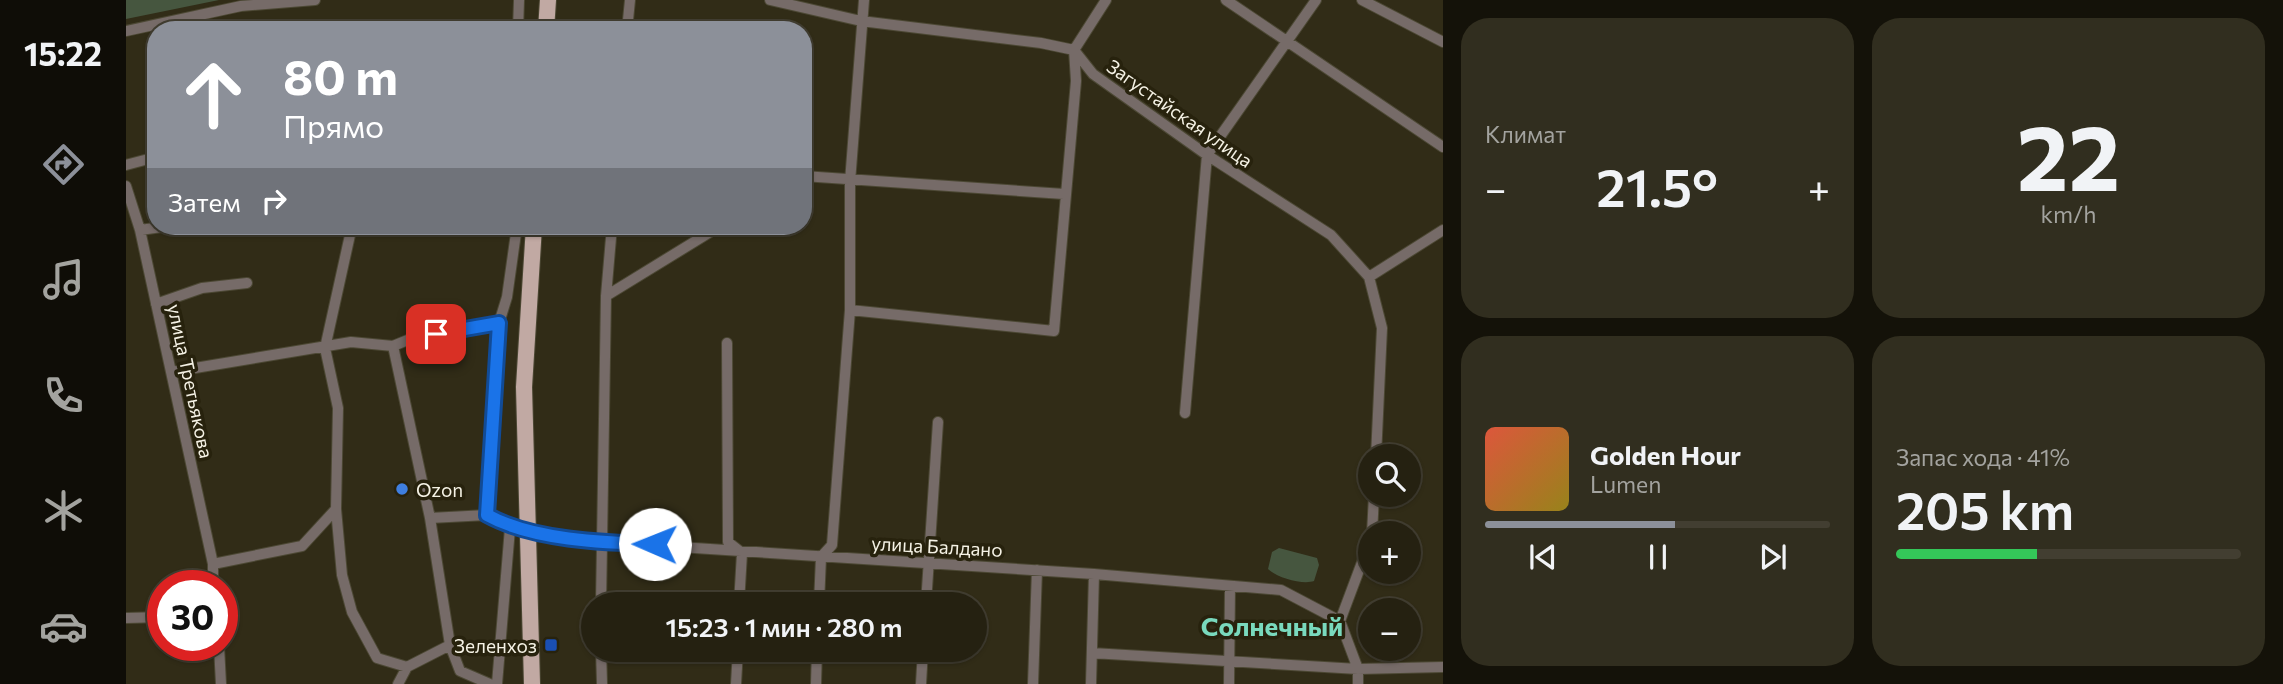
<!DOCTYPE html>
<html lang="ru">
<head>
<meta charset="utf-8">
<style>
  body { margin:0; font-family:Commissioner,sans-serif; background:#312e1f; color:#f1f3f6; height:100vh; display:flex; flex-direction:column; font-size:26px; white-space:nowrap }
  * { box-sizing:border-box; margin:0 }
  p { font-size:23px; color:#a3a39f }
  .icon { flex:none; width:38px; height:38px; fill:none; stroke:currentColor; stroke-width:2; stroke-linecap:round; stroke-linejoin:round }
  .map { position:relative; flex:1; overflow:hidden }
  .details { display:flex; flex-direction:column; gap:18px; padding:18px; background:#141209; width:840px }
  .details>* { flex:none }
  .banner { position:absolute; left:21px; top:21px; width:665px; height:214px; border-radius:28px; box-shadow:0 2px 5px #0004,0 0 0 2px #423e31; background:#8c9099; color:#fff; overflow:hidden }
  .fabs { position:absolute; left:1232px; top:444px; display:grid; gap:14px }
  .fabs a { display:grid; place-items:center; width:63px; height:63px; border-radius:50%; background:#252111; box-shadow:0 2px 5px #0004,0 0 0 2px #423e31; font-size:35px }
  .speed { position:absolute; left:21px; top:570px; display:flex; gap:14px; font-size:35px; font-weight:700; text-align:center }
  .speed>* { display:grid; place-content:center; width:91px; height:91px; border-radius:50%; background:#252111; box-shadow:0 2px 5px #0004,0 0 0 2px #423e31; line-height:1 }
  .speed .limit { border:10px solid #d22; background:#fff; color:#111 }
  .pin { position:absolute; display:grid; place-items:center; width:60px; height:60px; color:#fff; margin:-30px; border-radius:14px; box-shadow:0 4px 10px #0006 }
  .me { position:absolute; width:77px; margin:-38px; rotate:271deg; stroke-linejoin:round; filter:drop-shadow(0 0 5px #0008) }
  .turn { display:flex; align-items:center; gap:24px; height:147px; padding:0 21px; font-size:32px }
  .turn .icon { width:91px; height:91px; stroke-width:2.5 }
  .turn b { display:block; font-size:49px; line-height:60px }
  .then { display:flex; align-items:center; height:66px; padding:0 21px; background:#0003; gap:14px; font-size:26px }
  .big { font-size:52px; font-weight:600; line-height:1.1 }
  .details .widget { flex:1; display:flex; flex-direction:column; justify-content:center; gap:10px; min-width:0; padding:0 24px; border-radius:28px; background:#312e1f }
  .details .dial { align-items:center; gap:0 }
  .dial b { font-size:91px; line-height:1 }
  .song { display:flex; align-items:center; gap:21px }
  .cover { width:84px; height:84px; border-radius:10px; background:linear-gradient(135deg,hsl(10 70% 55%),hsl(50 70% 35%)) }
  .played { height:7px; border-radius:4px; background:linear-gradient(90deg,#8c9099 55%,#423e31 55%) }
  .keys { display:flex; justify-content:space-around; direction:ltr }
  .heat { display:flex; justify-content:space-between; align-items:center; font-size:38px; direction:ltr }
  .charge { height:10px; border-radius:5px; background:linear-gradient(90deg,#34c759 41%,#423e31 0) }
  .details .tiles { flex:1; display:grid; gap:18px; grid-template-columns:repeat(2,1fr) }
  .trip { position:absolute; left:455px; top:592px; width:406px; height:70px; border-radius:35px; background:#252111; box-shadow:0 2px 5px #0004,0 0 0 2px #423e31; font-weight:600; line-height:70px; text-align:center }
  main { display:flex; flex:1; min-height:0 }
  .menu { display:flex; flex-direction:column; width:126px; justify-content:space-around; align-items:center; background:#0f0d07; color:#a3a39f }
  .menu .icon { width:49px; height:49px }
  .menu .selected { color:#8c9099 }
  .menu b { font-size:32px; color:#f1f3f6 }
  .map>svg:first-child { display:block }
  .green { fill:#46563f }
  .lines { fill:none; stroke-linecap:round; stroke-linejoin:round }
  .minor-casing { stroke:#4c4834; stroke-width:12 }
  .primary-casing { stroke:#4c4834; stroke-width:18 }
  .minor { stroke:#766b68; stroke-width:10 }
  .primary { stroke:#c1a9a3; stroke-width:16 }
  .route-casing { stroke:#114b97; stroke-width:18 }
  .route { stroke:#1a73e8; stroke-width:12 }
  .shop-dot { fill:#3f7fe0; stroke:#27220d; stroke-width:2.5 }
  .transit-dot { fill:#1a4fb4; stroke:#27220d; stroke-width:2.5 }
  .labels { text-anchor:middle; dominant-baseline:central; stroke-width:7; stroke-linejoin:round; paint-order:stroke }
  .street-label { font-size:19px; fill:#f5f2e5; stroke:#27220d }
  .poi-label { font-size:19px; fill:#f5f2e5; stroke:#27220d; text-anchor:start }
  .district-label { font-size:26px; font-weight:bold; fill:#79d9bd; stroke:#27220d }
</style>
</head>
<body>
<main>
<nav class="menu">
<b>15:22</b>
<svg class="icon selected" aria-label="directions" viewBox="0 0 24 24"><path d="M12 3l9 9-9 9-9-9zM9 14v-3h6M13 9l2 2-2 2"/></svg>
<svg class="icon" aria-label="music" viewBox="0 0 24 24"><path d="M9 18V5l10-2v13"/><circle cx="6" cy="18" r="3"/><circle cx="16" cy="16" r="3"/></svg>
<svg class="icon" aria-label="phone" viewBox="0 0 24 24"><path d="M5 4h4l2 5-3 2q2 4 5 5l2-3 5 2v4C11 20 4 13 5 4z"/></svg>
<svg class="icon" aria-label="climate" viewBox="0 0 24 24"><path d="M12 3v18M4 7l16 10M4 17L20 7"/></svg>
<svg class="icon" aria-label="car" viewBox="0 0 24 24"><path d="M5 17H2v-5l4-1 3-4h7l3 4 3 1v5h-3M9 17h6M6 11h13"/><circle cx="7" cy="17" r="2"/><circle cx="17" cy="17" r="2"/></svg>
</nav>
<div class="map">
<svg width="1317" height="684" viewBox="0 0 1317 684">
  <rect width="100%" height="100%" fill="#312c17"/>
  <!-- green -->
  <path class="green" d="M0,0H93L0,19Z
    M1153,548L1191,558L1193,565L1188,581C1177,585 1151,578 1142,569L1146,552Z"/>
  <g class="lines">
    <defs>
      <path id="minor" d="M644,0L735,21L915,43L948,50L967,74L1081,155L1205,235L1243,277L1256,328L1250,457
        M1100,0L1317,147
        M1236,0L1317,42
        M392,30L393,0
        M501,30L504,0
        M0,31L115,6L189,0
        M0,165L30,157
        M677,176L938,194
        M0,186L14,230L87,564V586
        M226,226L199,348L212,408L210,509L216,575L226,612L251,658L281,667L324,645L334,671L364,684
        M14,230L43,226
        M1243,277L1317,230
        M480,296L594,226
        M30,304L76,288L121,283
        M724,310L928,331L950,81L948,50L980,0
        M373,323L381,297L391,226
        M601,343L602,542L616,553L613,604
        M267,346L289,337L373,323L361,515
        M45,372L225,342L267,346L304,518
        M1059,413L1081,155L1190,0
        M1246,534L1248,495
        M87,564L176,546L210,509
        M475,604L480,296L486,226
        M693,604L695,557L706,545L724,310V182L738,0
        M800,604L812,422
        M0,618L37,617
        M1214,621L1244,541
        M1214,621L1232,669V684
        M324,645L304,518L361,515L384,528
        M93,646L95,684
        M475,649L476,684
        M966,653L1232,669L1317,667
        M272,684L281,667
        M371,684L384,528L476,542L968,574L1155,590L1214,621
        M610,684L612,649
        M690,684L691,649
        M795,684L797,649
        M907,684L911,570
        M965,684L968,574
        M1103,684L1104,586"/>
      <path id="primary" d="M420,30L422,0
        M406,684L398,387L408,226"/>
    </defs>
    <!-- minor casing -->
    <use href="#minor" class="minor-casing"/>
    <!-- primary casing -->
    <use href="#primary" class="primary-casing"/>
    <!-- minor -->
    <use href="#minor" class="minor"/>
    <!-- primary -->
    <use href="#primary" class="primary"/>
  </g>
  <g class="lines">
    <defs>
      <path id="route" d="M310,334L373,323L361,515C406,540 477,543 529,544"/>
    </defs>
    <!-- route casing -->
    <use href="#route" class="route-casing"/>
    <!-- route -->
    <use href="#route" class="route"/>
  </g>
  <!-- markers -->
  <circle class="shop-dot" cx="276" cy="489" r="7"/>
  <rect class="transit-dot" x="418" y="638" width="14" height="14" rx="3.5"/>
  <g class="labels">
    <!-- street labels -->
    <g class="street-label">
      <text transform="translate(1054 113) rotate(35)">Загустайская улица</text>
      <text transform="translate(65 381) rotate(78)">улица Третьякова</text>
      <text transform="translate(811 546) rotate(3)">улица Балдано</text>
    </g>
    <!-- poi labels -->
    <g class="poi-label">
      <text x="290" y="489">Ozon</text>
      <text x="411" y="645" text-anchor="end">Зеленхоз</text>
    </g>
    <!-- district labels -->
    <g class="district-label">
      <text x="1146" y="625">Солнечный</text>
    </g>
  </g>
</svg>
<div class="fabs">
<a><svg class="icon" aria-label="search" viewBox="0 0 24 24"><circle cx="10" cy="10" r="6"/><path d="M15 15l6 6"/></svg></a>
<a>+</a>
<a>−</a>
</div>
<div class="speed"><div class="limit">30</div></div>
<div class="pin" style="left:310px;top:334px;background:#d93025"><svg class="icon" aria-label="arrive" viewBox="0 0 24 24"><path d="M6 21V4h12l-3 4 3 4H6"/></svg></div>
<svg class="me" style="left:529px;top:544px" viewBox="-20 -20 40 40"><circle r="19" fill="#fff"/><path d="M0-13L10 11 0 6-10 11z" fill="#1a73e8"/></svg>
<div class="trip">15:23 · 1 мин · 280 m</div>
<div class="banner">
<div class="turn"><svg class="icon" aria-label="ahead" viewBox="0 0 24 24"><path d="M12 20V5M6 11l6-6 6 6"/></svg><div><b>80 m</b>Прямо</div></div>
<div class="then">Затем<svg class="icon" aria-label="right" viewBox="0 0 24 24"><path d="M7 20v-9h11M14 6l5 5-5 5"/></svg></div>
</div>
</div>
<section class="details">
<div class="tiles">
<div class="widget"><p>Климат</p>
<div class="heat"><a>−</a><b class="big">21.5°</b><a>+</a></div>
</div>
<div class="widget dial"><b>22</b><p>km/h</p></div>
<div class="widget">
<div class="song"><i class="cover"></i><div><b>Golden Hour</b><p>Lumen</p></div></div>
<div class="played"></div>
<div class="keys"><svg class="icon" aria-label="previous" viewBox="0 0 24 24"><path d="M18 5L8 12l10 7zM5 5v14"/></svg><svg class="icon" aria-label="pause" viewBox="0 0 24 24"><path d="M8 5v14M16 5v14"/></svg><svg class="icon" aria-label="next" viewBox="0 0 24 24"><path d="M6 5l10 7-10 7zM19 5v14"/></svg></div>
</div>
<div class="widget"><p>Запас хода · 41%</p><b class="big">205 km</b><div class="charge"></div></div>
</div>
</section>
</main>
</body>
</html>
